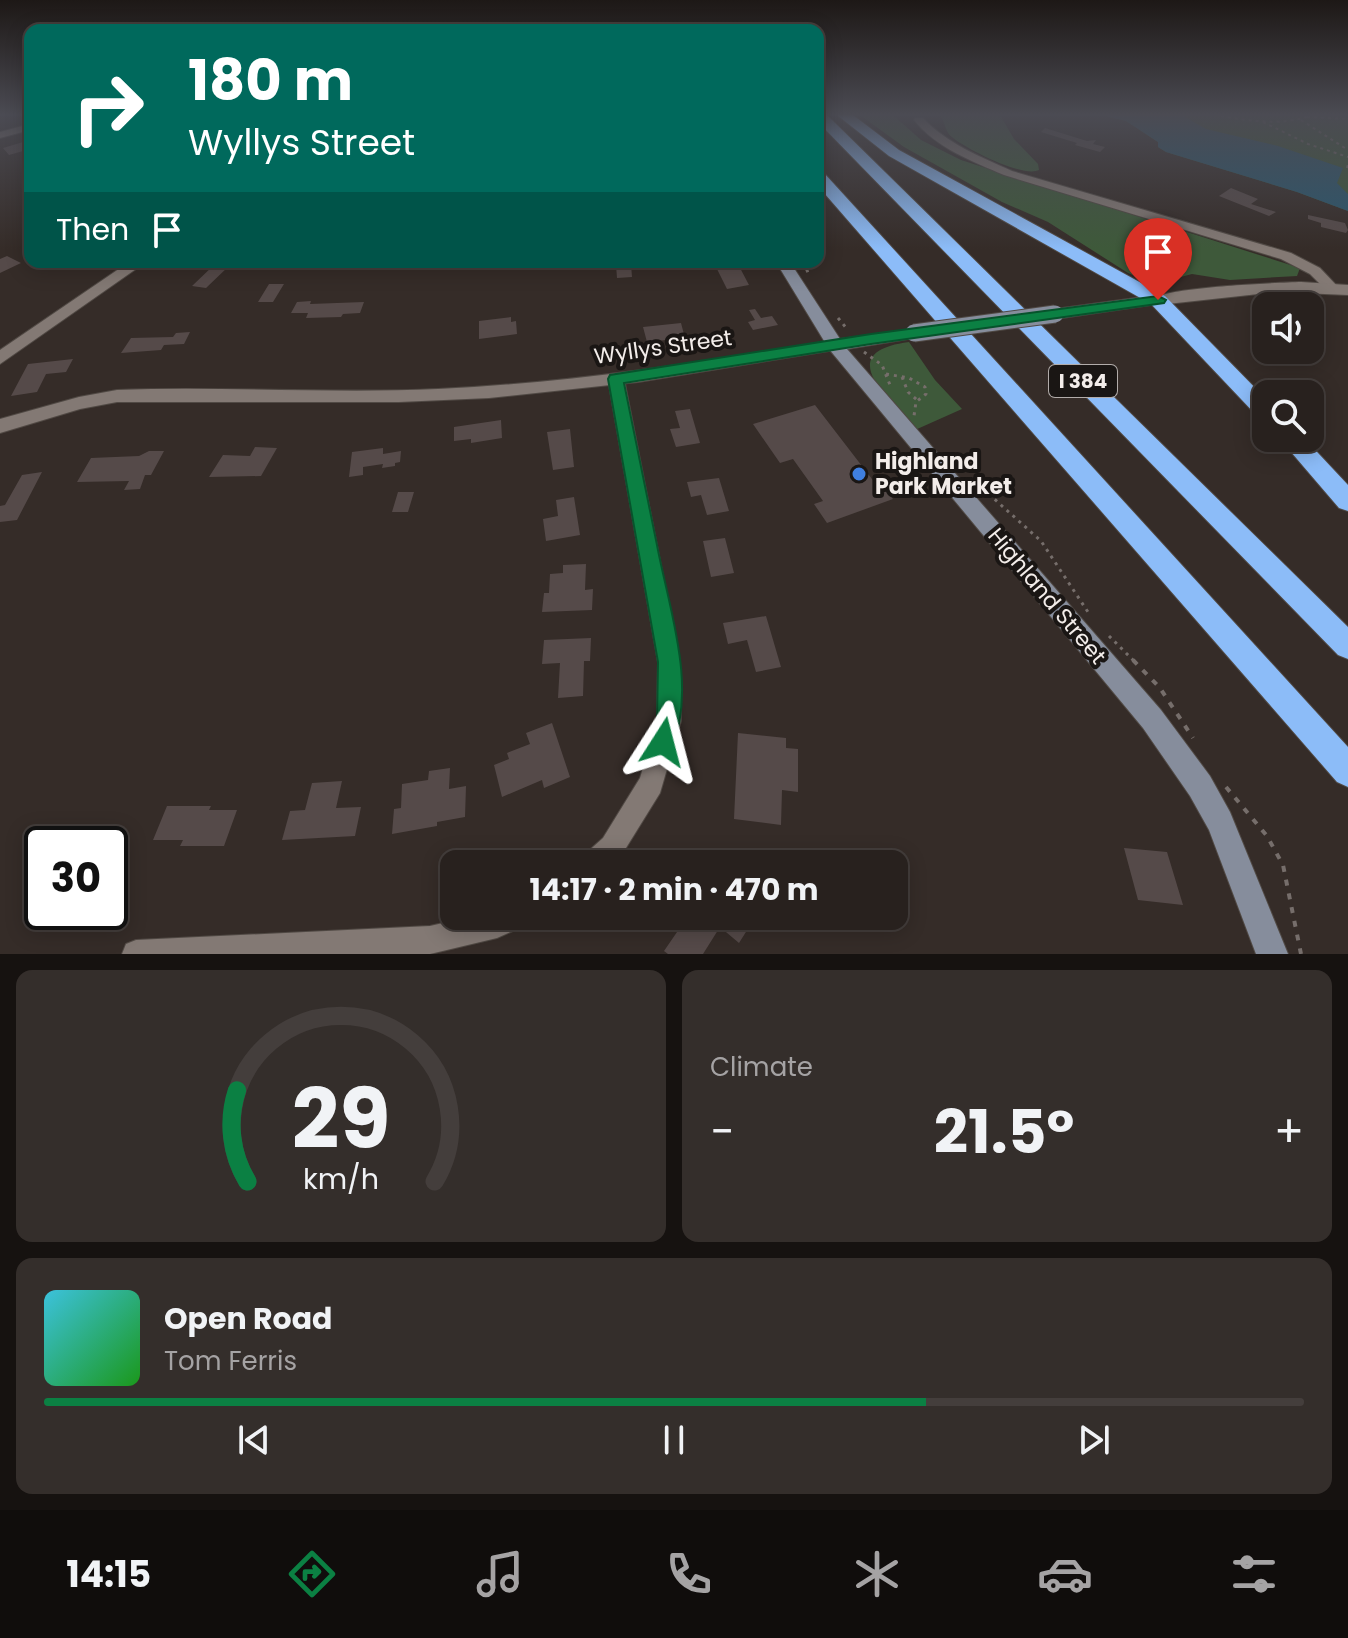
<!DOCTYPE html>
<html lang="en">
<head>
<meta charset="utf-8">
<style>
  body { margin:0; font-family:Poppins,sans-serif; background:#342e2b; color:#f1f3f6; height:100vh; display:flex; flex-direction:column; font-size:30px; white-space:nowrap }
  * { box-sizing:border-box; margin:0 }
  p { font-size:26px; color:#a5a3a4 }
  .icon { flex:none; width:44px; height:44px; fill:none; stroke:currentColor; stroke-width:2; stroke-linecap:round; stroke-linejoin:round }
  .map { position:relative; height:954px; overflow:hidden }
  .drawer { display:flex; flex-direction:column; gap:16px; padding:16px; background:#161210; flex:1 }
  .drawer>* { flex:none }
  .guide { position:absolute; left:24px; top:24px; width:800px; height:244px; border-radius:16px; box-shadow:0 4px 20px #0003,0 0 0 2px #443e3c; background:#00695c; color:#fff; overflow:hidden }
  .tools { position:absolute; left:1252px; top:292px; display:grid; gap:16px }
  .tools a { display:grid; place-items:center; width:72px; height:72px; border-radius:16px; background:#28211e; box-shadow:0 4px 20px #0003,0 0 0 2px #443e3c; font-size:40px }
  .speed { position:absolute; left:24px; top:826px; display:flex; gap:16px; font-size:40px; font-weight:700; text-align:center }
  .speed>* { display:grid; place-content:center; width:104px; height:104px; border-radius:50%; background:#28211e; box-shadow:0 4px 20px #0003,0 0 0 2px #443e3c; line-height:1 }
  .speed .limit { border:4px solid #111; border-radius:12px; background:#fff; color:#111 }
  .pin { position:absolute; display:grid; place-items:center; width:68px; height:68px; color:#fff; margin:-82px -34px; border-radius:50% 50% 50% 0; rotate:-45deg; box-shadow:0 0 8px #0007 }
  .pin .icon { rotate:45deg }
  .me { position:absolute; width:88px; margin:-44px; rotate:9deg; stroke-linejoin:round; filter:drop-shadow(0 0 6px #0008) }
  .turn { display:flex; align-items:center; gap:28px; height:168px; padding:0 32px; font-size:36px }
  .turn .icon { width:104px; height:104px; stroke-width:2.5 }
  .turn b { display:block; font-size:56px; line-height:68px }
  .then { display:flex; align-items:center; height:76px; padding:0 32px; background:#0003; gap:16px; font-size:30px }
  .big { font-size:60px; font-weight:700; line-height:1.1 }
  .drawer .widget { flex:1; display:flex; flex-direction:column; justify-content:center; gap:12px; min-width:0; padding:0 28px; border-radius:16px; background:#342e2b }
  .drawer .dial { align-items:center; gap:0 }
  .dial svg { height:208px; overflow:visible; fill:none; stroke:#443e3c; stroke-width:7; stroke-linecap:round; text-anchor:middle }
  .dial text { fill:#f1f3f6; stroke:none }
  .song { display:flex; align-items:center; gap:24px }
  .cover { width:96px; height:96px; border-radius:12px; background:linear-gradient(135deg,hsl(190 70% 55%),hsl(120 70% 35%)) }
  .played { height:8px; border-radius:4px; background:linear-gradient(90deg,#0b8043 70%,#443e3c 70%) }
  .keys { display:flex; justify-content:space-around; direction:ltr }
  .heat { display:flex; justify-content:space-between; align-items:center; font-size:44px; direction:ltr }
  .drawer .tiles { flex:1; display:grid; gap:16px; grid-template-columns:1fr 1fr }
  .widget:last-child { grid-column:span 2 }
  .trip { position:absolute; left:440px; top:850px; width:468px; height:80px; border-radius:16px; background:#28211e; box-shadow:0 4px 20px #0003,0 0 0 2px #443e3c; font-weight:700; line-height:80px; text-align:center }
  .dock { display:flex; height:128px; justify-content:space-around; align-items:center; background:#100d0c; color:#a5a3a4 }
  .dock .icon { width:56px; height:56px }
  .dock .on { color:#0b8043 }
  .dock b { font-size:36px; color:#f1f3f6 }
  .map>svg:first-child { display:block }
  .green { fill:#3e593a }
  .water { fill:#2a576e }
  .building { fill:#554a49 }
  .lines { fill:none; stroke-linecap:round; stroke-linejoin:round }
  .minor-casing { stroke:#504944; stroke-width:2 }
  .tertiary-casing { stroke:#504944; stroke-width:2 }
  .secondary-casing { stroke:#504944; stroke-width:2 }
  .motorway-casing { stroke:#504944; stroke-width:2 }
  .path-far2 { stroke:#766e6b; stroke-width:2; stroke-dasharray:3 4; stroke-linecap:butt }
  .path-far1 { stroke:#766e6b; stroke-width:3; stroke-dasharray:3 5; stroke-linecap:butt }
  .path { stroke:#766e6b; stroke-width:4; stroke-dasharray:6 8; stroke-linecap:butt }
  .minor { fill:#837974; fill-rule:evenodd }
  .tertiary { fill:#837974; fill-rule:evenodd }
  .secondary { fill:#868d9c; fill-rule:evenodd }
  .motorway { fill:#8cbcf8; fill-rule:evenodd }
  .secondary-bridge-casing { stroke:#504944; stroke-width:19; stroke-linecap:butt }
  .secondary-bridge { stroke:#868d9c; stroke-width:17 }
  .route { fill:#0b8043; stroke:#07532c; stroke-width:2 }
  .shop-dot { fill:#3f7fe0; stroke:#1a1614; stroke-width:3 }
  .labels { text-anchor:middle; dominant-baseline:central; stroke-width:8; stroke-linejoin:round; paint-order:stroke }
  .shield { fill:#1a1614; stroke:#b2acaa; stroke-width:2 }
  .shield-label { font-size:20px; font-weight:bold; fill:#f3edea }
  .street-label { font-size:22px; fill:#f3edea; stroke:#1a1614 }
  .poi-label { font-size:22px; font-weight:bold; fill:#f3edea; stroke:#1a1614; text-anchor:start }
</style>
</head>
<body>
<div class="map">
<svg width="1348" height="954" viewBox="0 0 1348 954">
  <rect width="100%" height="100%" fill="#352c28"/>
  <!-- green -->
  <path class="green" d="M860,115H893L921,140L961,160L1300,268L1297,276L1230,280L1192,274L1158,283L1150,282L1128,273L1048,222L1002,202L904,147Z
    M940,115H1000L1014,139L1038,164L1039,170C1023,178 966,149 952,137C945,132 945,122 940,115Z
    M1102,115H1348V211L1297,192L1166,152L1158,147V142L1126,121Z
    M909,342L935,380L962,409L915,430C888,397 832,352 909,342Z"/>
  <!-- water -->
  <path class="water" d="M1102,115H1182L1206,129L1278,146L1343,168L1337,183L1348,194V211L1297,192L1166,152L1158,147V142L1126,121Z"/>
  <!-- building -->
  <path class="building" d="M1045,128L1087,141L1096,140L1093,144L1105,147L1100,152L1075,145L1077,143L1041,132Z
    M30,140V149L9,155L3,148Z
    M1231,188L1258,199L1251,204L1276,212L1269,216L1219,196Z
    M1308,215L1345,223L1348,230L1346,233L1321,227V223L1308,219Z
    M7,256L21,263L0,273V259Z
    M215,264L229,266L206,288L192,286Z
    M631,264L632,277L617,278L616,265Z
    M739,266L749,285L727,289L717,269Z
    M269,284H284L273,302H258Z
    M311,301L310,304L364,302L360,313L343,314L341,317L306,318L308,313H291L297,302Z
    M755,309L761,318L772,316L778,325L753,330L748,322L755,320L749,310Z
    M511,317V322L516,321L517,334L479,339V321Z
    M681,323L685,338L647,342L643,327Z
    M190,332L184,344L164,345L161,350L121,353L131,338L173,337L176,333Z
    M73,359L66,372L46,374L37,392L11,396L28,364Z
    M815,405L875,483L879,482L893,499L827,523L814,504L823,501L793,459L780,463L753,424Z
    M690,409L700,443L676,447L670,429L680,428L675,411Z
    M501,420L502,438L471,443V439L454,441V427Z
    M570,429L574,467L553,470L547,432Z
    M255,447L277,448L261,476L209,477L223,455L250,456Z
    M383,448V454L401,451L400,462L395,463V466L382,468L383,464L363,467V475L349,477L352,452Z
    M149,451H164L151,475H145L140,489L124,490L129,481L77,482L91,458L139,456Z
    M42,472L17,520L0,522V506L5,505L22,475Z
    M719,478L729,511L707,515L701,495L691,497L687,482Z
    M398,492H414L408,512H392Z
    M574,497L580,535L546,541L543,519L558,516L556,500Z
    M725,538L734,573L711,577L703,541Z
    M586,564L585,590L593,589L592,610L542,612L544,593H549L550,574L563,573V565Z
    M766,616L781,667L756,672L747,640L728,644L723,623Z
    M591,638L590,661H584L583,696L558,698L560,663L542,664L544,640Z
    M552,723L570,777L544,788L542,780L502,797L494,765L509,759L507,753L530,744L526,733Z
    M738,733L786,738V748L798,749V792L782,790L781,825L734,819Z
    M450,768L449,789L466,786L465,817L437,822V826L392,834L394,809L401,808L402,784L428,780L429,771Z
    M342,781L336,808L361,807L355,836L282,840L290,811L305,810L312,783Z
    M167,806H211L209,810H237L224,846H180L183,840H153Z
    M1124,848L1167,852L1183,905L1138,900Z
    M688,916H756L739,943L720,927L703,954H668L664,951Z"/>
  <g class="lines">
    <defs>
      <path id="minor" d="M915,118H923C946,143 981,157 1012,171L1291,253L1320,268L1339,288L1337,291H1327L1310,274L1281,259L1004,175C972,161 936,148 914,120Z
        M30,124V130L0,138V132Z
        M616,374L624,379L680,662L681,721L660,793L621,856L612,864H580L584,855L603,838L640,778L657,721L658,662L608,379Z
        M473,916H528L524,926L497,938L430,954H122L126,944L136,940L430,926Z"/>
      <path id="tertiary" d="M129,262H146L0,364V350Z
        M1301,282L1348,285V295L1277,292L1158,305L1150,300C1165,287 1275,283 1301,282Z
        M835,340L841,341L843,345L841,349L638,382L489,398L399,402H117L80,409L0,433V419L79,397L117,390C224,386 331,394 438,389C571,383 704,362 835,340Z"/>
      <path id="secondary" d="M776,262H790L840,339L920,329L922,333L920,337L847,349L1161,710L1210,776L1230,812L1288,954H1256L1209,830L1190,796L1143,728L829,349Z
        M1158,295L1166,300L1164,303L1055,319L1047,314L1055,309Z"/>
      <path id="motorway" d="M818,115H827L1348,627V659L1338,655L818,122Z
        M837,115H853L899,150L1165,296L1266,399V420L1258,417L1151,304L889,156Z
        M818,171L824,173L1348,747V787L1337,782L818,186Z
        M1279,438H1304L1348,485V511L1339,508Z"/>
    </defs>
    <!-- minor casing -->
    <use href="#minor" class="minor-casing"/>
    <!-- tertiary casing -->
    <use href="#tertiary" class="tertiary-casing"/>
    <!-- secondary casing -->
    <use href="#secondary" class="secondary-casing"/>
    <!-- motorway casing -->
    <use href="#motorway" class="motorway-casing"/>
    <!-- path-far2 -->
    <path class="path-far2" d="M1214,115C1245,120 1276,126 1307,117L1304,115
      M1307,117L1348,119
      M1301,120L1348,150
      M1263,122L1308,144L1348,157
      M1347,168L1348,164"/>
    <!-- path-far1 -->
    <path class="path-far1" d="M804,262L808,273
      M838,318L848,330
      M864,352L882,365L890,385
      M886,374L909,378L925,387L926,394L916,402L914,416
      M902,377L908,392L917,400
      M971,478L1041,541L1088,612
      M1109,636L1135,662"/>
    <!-- path -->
    <path class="path" d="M1133,660L1160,688L1193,738
      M1226,787L1267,836L1283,865L1301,954"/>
    <!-- minor -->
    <use href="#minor" class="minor"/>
    <!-- tertiary -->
    <use href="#tertiary" class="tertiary"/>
    <!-- secondary -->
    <use href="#secondary" class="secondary"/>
    <!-- motorway -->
    <use href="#motorway" class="motorway"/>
    <defs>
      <path id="secondary-bridge" d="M914,333L1055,314"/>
    </defs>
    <!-- secondary-bridge casing -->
    <use href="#secondary-bridge" class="secondary-bridge-casing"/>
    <!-- secondary-bridge -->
    <use href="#secondary-bridge" class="secondary-bridge"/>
  </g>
  <!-- sky -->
  <linearGradient id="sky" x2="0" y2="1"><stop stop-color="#1d1816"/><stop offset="0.46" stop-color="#4b4b53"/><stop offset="1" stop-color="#4b4b53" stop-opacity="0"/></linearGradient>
  <rect width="1348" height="249" fill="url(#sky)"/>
  <!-- route -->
  <path class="route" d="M1158,296L1166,300L1164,303L871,344L624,383C635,437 646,491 657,545C669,609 698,688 671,750L663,754L655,750L651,742L657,721L658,662L608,379L610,375L871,334Z"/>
  <!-- markers -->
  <circle class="shop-dot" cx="859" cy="474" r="8"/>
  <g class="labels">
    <!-- shield labels -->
    <rect class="shield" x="1049" y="365" width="68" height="32" rx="6"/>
    <g class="shield-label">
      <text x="1083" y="381">I 384</text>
    </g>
    <!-- street labels -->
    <g class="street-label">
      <text transform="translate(663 347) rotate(-8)">Wyllys Street</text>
      <text transform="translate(1047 596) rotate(50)">Highland Street</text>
    </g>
    <!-- poi labels -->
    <g class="poi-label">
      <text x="875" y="461">Highland<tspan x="875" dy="25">Park Market</tspan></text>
    </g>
  </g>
</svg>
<div class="tools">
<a><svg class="icon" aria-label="sound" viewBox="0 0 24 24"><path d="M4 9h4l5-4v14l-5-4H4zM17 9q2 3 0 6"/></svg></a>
<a><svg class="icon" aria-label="search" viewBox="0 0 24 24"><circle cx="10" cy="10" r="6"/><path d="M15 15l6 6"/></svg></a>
</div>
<div class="speed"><div class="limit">30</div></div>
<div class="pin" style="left:1158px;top:300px;background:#d93025"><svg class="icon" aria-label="arrive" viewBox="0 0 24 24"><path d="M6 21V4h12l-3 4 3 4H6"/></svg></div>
<svg class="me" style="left:663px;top:742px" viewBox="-20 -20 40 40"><path d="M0-17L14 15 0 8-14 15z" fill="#0b8043" stroke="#fff" stroke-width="4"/></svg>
<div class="trip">14:17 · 2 min · 470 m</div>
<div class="guide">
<div class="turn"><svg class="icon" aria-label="right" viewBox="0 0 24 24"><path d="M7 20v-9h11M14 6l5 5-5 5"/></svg><div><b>180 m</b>Wyllys Street</div></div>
<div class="then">Then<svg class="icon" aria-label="arrive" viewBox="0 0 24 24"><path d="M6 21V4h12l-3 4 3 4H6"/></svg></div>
</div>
</div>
<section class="drawer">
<div class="tiles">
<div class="widget dial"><svg viewBox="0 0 100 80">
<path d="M14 69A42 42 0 1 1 86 69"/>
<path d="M14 69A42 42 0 0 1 10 34" stroke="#0b8043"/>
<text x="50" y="56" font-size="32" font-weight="700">29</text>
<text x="50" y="72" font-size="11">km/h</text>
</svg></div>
<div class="widget"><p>Climate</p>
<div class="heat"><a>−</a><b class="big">21.5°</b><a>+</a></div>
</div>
<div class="widget">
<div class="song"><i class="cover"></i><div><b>Open Road</b><p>Tom Ferris</p></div></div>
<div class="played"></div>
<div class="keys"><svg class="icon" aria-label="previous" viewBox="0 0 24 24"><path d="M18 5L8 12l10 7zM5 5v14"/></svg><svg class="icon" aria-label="pause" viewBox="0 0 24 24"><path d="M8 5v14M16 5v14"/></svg><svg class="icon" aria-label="next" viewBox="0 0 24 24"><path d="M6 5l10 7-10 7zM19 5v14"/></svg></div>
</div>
</div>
</section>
<nav class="dock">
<b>14:15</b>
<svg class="icon on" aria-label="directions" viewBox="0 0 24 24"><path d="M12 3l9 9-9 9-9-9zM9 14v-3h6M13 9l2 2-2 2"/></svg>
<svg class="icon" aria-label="music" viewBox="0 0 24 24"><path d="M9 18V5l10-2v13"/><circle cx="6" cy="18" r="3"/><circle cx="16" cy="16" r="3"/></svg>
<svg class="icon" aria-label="phone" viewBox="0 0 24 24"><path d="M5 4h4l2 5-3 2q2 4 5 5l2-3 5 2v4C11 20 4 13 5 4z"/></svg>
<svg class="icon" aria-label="climate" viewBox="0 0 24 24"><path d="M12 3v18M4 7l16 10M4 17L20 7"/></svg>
<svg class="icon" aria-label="car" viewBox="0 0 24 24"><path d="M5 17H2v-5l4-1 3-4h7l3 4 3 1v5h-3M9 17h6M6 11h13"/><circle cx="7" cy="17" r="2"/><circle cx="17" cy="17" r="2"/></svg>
<svg class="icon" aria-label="filters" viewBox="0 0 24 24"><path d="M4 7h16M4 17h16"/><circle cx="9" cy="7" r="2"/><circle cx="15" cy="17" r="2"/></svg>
</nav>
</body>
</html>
